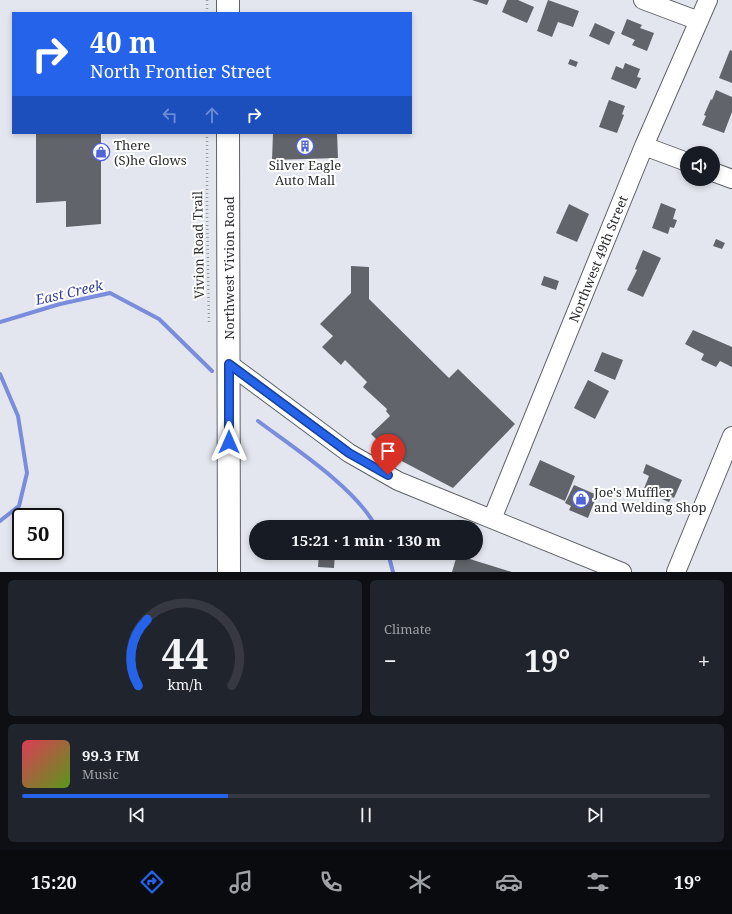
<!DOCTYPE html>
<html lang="en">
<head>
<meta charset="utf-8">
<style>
  body { margin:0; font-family:"Noto Serif",serif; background:#20242c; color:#f1f3f6; height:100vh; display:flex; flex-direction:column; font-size:15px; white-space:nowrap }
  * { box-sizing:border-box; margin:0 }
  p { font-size:13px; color:#9ea1a6 }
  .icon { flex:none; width:22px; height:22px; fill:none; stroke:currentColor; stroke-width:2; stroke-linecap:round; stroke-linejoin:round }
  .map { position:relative; height:572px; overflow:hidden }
  .side { display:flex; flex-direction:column; gap:8px; padding:8px; background:#0d0f14; flex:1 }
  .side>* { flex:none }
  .banner { position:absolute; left:12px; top:12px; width:400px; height:122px; border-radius:0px; box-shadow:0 2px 6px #0003; background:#2563eb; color:#fff; overflow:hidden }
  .tools { position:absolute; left:680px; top:146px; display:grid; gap:8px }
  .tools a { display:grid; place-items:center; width:40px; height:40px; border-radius:50%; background:#171b24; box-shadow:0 2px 6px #0003; font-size:20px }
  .speed { position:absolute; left:12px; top:508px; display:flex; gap:8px; font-size:20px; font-weight:700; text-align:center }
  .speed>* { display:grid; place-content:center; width:52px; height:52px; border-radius:50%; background:#171b24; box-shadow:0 2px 6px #0003; line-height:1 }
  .speed .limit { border:2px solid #111; border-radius:6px; background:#fff; color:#111 }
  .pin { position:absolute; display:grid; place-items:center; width:34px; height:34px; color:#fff; margin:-41px -17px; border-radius:50% 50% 50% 0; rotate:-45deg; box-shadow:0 0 4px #0007 }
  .pin .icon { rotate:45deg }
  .me { position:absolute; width:44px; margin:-22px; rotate:0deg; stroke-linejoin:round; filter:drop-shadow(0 0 3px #0008) }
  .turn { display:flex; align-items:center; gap:14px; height:84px; padding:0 12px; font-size:18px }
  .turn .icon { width:52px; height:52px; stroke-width:2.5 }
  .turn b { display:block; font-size:28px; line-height:34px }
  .lanes { display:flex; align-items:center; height:38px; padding:0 12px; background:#0003; justify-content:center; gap:20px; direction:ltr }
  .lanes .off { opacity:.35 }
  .big { font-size:30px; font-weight:700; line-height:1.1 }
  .side .card { flex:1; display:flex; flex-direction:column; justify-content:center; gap:6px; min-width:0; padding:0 14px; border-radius:6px; background:#20242c }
  .side .dial { align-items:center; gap:0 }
  .dial svg { height:104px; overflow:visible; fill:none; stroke:#363941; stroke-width:7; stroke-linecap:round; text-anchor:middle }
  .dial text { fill:#f1f3f6; stroke:none }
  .song { display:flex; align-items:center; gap:12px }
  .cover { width:48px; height:48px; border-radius:6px; background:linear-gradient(135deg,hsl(350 70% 55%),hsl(90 70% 35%)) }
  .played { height:4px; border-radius:2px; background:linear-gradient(90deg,#2563eb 30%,#363941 30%) }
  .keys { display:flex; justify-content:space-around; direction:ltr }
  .heat { display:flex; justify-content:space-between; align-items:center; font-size:22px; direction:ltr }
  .side .tiles { flex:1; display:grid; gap:8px; grid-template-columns:1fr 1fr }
  .card:last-child { grid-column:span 2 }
  .trip { position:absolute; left:249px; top:520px; width:234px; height:40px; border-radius:20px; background:#171b24; box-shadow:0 2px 6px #0003; font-weight:700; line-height:40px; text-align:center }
  .tab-bar { display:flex; height:64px; justify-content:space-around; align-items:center; background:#090b0e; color:#9ea1a6 }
  .tab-bar .icon { width:28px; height:28px }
  .tab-bar .on { color:#2563eb }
  .tab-bar b { font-size:18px; color:#f1f3f6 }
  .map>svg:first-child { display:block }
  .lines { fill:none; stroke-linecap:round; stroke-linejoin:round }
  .stream { stroke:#798ddc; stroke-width:4 }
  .building { fill:#62646b }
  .minor-casing { stroke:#5f6269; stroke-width:20 }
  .major-casing { stroke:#5f6269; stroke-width:24 }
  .path { stroke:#999ba1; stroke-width:2.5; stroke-dasharray:1 3; stroke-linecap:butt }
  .minor { stroke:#fff; stroke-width:18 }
  .major { stroke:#fff; stroke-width:22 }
  .route-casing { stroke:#184099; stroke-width:10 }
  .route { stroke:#2563eb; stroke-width:7 }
  .labels { text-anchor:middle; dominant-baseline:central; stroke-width:4; stroke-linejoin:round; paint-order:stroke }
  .poi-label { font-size:13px; fill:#2a2b2e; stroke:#fff; text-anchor:start }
  .street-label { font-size:13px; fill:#2a2b2e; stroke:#fff }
  .water-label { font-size:14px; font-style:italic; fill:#34419e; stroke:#fff }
</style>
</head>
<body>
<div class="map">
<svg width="732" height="572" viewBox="0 0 732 572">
  <rect width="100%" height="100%" fill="#e4e6ef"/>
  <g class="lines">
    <!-- stream -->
    <path class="stream" d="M0,322L60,304L110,293L159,319L212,371
      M0,374L18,416L27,473L19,506L0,521
      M258,421C294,448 356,488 376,527
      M388,553L393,572"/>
  </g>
  <!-- building -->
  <path class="building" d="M472,0H489L487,5Z
    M507,0H518L534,7L527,23L502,12Z
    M548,0L579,11L573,27L558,22L552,37L537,31Z
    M627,19L642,25L640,28L654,33L647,51L632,45L635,40L621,34Z
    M595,23L615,32L609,45L589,36Z
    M730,50L732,51V83L719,78Z
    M570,59L578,62L576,67L568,64Z
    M625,63L640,69L637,77L641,78L636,89L611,79L616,66L623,69Z
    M716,90L732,97V112L724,133L702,125L706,116L704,115L711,99L712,100Z
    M609,100L625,106L622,114L624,115L617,133L599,127Z
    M36,133H101V224L66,227V201L36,203Z
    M273,133H337L338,158L272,160Z
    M661,203L676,209L673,219L677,220L674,228L670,227L668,234L652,228Z
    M569,204L589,214L577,242L556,233Z
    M716,239L725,243L722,249L713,246Z
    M643,250L661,258L643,297L627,290L637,270L635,269Z
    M351,266L369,267V299L449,378L458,369L515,424L453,488L394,457L371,434L390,416L386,411L387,409L363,387L367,382L345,360L341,365L322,347L333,336L320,324L351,293Z
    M544,276L559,281L556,290L541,285Z
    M693,330L732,347V367L720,361L716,367L701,360L704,354L685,344Z
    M602,352L623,360L615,380L594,371Z
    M588,380L609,391L595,419L574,408Z
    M540,460L575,476L565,501L529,485Z
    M646,464L682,480L674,498L672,497L669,502L643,491L649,476L643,473Z
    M574,485L597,495L588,518L569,510L571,506L565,503Z
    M319,553H335L334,568L318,567Z
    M457,555L512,572H452Z"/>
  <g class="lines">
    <defs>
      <path id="minor" d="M643,0L699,21
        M644,146L687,162
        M713,172L732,179
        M229,364L349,453L398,481L622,572
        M492,519L644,146L708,0
        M676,572L732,436"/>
      <path id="major" d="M228,0V13
        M228,133L229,572"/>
    </defs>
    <!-- minor casing -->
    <use href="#minor" class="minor-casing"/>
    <!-- major casing -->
    <use href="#major" class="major-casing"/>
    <!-- path -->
    <path class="path" d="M207,13V0
      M207,133V215L209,322"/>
    <!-- minor -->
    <use href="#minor" class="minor"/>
    <!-- major -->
    <use href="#major" class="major"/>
  </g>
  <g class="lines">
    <defs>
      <path id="route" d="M229,442V364L349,453L388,475"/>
    </defs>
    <!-- route casing -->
    <use href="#route" class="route-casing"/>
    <!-- route -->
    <use href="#route" class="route"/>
  </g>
  <!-- icons -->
  <defs>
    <symbol id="building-ring" viewBox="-11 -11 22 22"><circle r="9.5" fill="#fff" stroke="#5164da" stroke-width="1.5"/><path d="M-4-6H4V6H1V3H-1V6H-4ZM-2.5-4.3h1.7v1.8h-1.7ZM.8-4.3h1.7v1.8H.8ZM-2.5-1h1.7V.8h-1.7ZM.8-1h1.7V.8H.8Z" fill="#5164da"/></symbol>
    <symbol id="shop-ring" viewBox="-11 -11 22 22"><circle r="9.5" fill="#fff" stroke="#5164da" stroke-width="1.5"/><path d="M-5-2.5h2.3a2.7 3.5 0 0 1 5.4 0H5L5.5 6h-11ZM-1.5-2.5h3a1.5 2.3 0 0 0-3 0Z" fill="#5164da"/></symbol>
  </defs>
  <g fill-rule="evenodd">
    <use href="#building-ring" x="295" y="136" width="20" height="20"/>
    <use href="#shop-ring" x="91" y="142" width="20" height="20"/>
    <use href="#shop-ring" x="571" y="489" width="20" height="20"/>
  </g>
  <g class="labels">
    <!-- poi labels -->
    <g class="poi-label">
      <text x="114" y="145">There<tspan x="114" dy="15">(S)he Glows</tspan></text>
      <text x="305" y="165" text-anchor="middle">Silver Eagle<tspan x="305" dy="15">Auto Mall</tspan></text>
      <text x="594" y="492">Joe's Muffler<tspan x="594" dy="15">and Welding Shop</tspan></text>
    </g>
    <!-- street labels -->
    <g class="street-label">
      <text transform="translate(198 245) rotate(-91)">Vivion Road Trail</text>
      <text transform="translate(598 259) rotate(-68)">Northwest 49th Street</text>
      <text transform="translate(229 268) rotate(-90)">Northwest Vivion Road</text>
    </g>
    <!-- water labels -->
    <g class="water-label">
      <text transform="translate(69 292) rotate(-13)">East Creek</text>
    </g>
  </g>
</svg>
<div class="tools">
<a><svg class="icon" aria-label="sound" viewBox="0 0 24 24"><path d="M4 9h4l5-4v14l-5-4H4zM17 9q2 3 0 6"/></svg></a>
</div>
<div class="speed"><div class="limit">50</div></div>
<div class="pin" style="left:388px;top:475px;background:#d93025"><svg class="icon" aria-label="arrive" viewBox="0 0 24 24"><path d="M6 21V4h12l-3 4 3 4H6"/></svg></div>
<svg class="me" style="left:229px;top:442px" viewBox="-20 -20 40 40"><path d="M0-17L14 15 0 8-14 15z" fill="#2563eb" stroke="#fff" stroke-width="4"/></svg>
<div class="trip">15:21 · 1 min · 130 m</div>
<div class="banner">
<div class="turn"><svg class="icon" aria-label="right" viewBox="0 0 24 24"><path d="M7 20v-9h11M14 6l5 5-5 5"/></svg><div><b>40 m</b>North Frontier Street</div></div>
<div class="lanes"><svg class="icon off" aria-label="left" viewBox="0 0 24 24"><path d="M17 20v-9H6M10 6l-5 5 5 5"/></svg><svg class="icon off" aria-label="ahead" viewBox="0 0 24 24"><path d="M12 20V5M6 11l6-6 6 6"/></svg><svg class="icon" aria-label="right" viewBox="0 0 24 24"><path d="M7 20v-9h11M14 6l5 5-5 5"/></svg></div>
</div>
</div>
<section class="side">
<div class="tiles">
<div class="card dial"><svg viewBox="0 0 100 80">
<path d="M14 69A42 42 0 1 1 86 69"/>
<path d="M14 69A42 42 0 0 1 21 18" stroke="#2563eb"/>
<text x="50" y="56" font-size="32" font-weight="700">44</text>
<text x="50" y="72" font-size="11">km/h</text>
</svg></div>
<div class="card"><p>Climate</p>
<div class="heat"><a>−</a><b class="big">19°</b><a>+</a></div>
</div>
<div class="card">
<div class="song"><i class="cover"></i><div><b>99.3 FM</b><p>Music</p></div></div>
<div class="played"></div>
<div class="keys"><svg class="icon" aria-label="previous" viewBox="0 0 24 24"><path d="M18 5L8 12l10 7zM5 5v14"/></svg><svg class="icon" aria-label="pause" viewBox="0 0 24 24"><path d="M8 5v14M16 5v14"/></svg><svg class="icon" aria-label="next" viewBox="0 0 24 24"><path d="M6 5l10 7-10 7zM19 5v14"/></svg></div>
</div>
</div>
</section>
<nav class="tab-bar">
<b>15:20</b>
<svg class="icon on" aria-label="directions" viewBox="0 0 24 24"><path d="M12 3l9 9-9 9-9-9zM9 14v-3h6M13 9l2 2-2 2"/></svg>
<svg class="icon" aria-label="music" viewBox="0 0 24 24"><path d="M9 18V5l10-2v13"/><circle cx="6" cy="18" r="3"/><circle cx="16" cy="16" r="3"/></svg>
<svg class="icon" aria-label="phone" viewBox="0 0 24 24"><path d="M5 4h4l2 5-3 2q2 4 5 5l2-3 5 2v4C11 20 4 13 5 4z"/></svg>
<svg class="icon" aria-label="climate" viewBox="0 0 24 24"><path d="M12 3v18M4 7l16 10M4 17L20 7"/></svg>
<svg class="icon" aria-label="car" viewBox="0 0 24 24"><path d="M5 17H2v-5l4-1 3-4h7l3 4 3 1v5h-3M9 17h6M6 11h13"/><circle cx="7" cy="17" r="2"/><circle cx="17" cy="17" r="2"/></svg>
<svg class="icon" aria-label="filters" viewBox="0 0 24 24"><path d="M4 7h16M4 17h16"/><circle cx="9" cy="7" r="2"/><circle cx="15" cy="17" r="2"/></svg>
<b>19°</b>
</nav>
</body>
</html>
